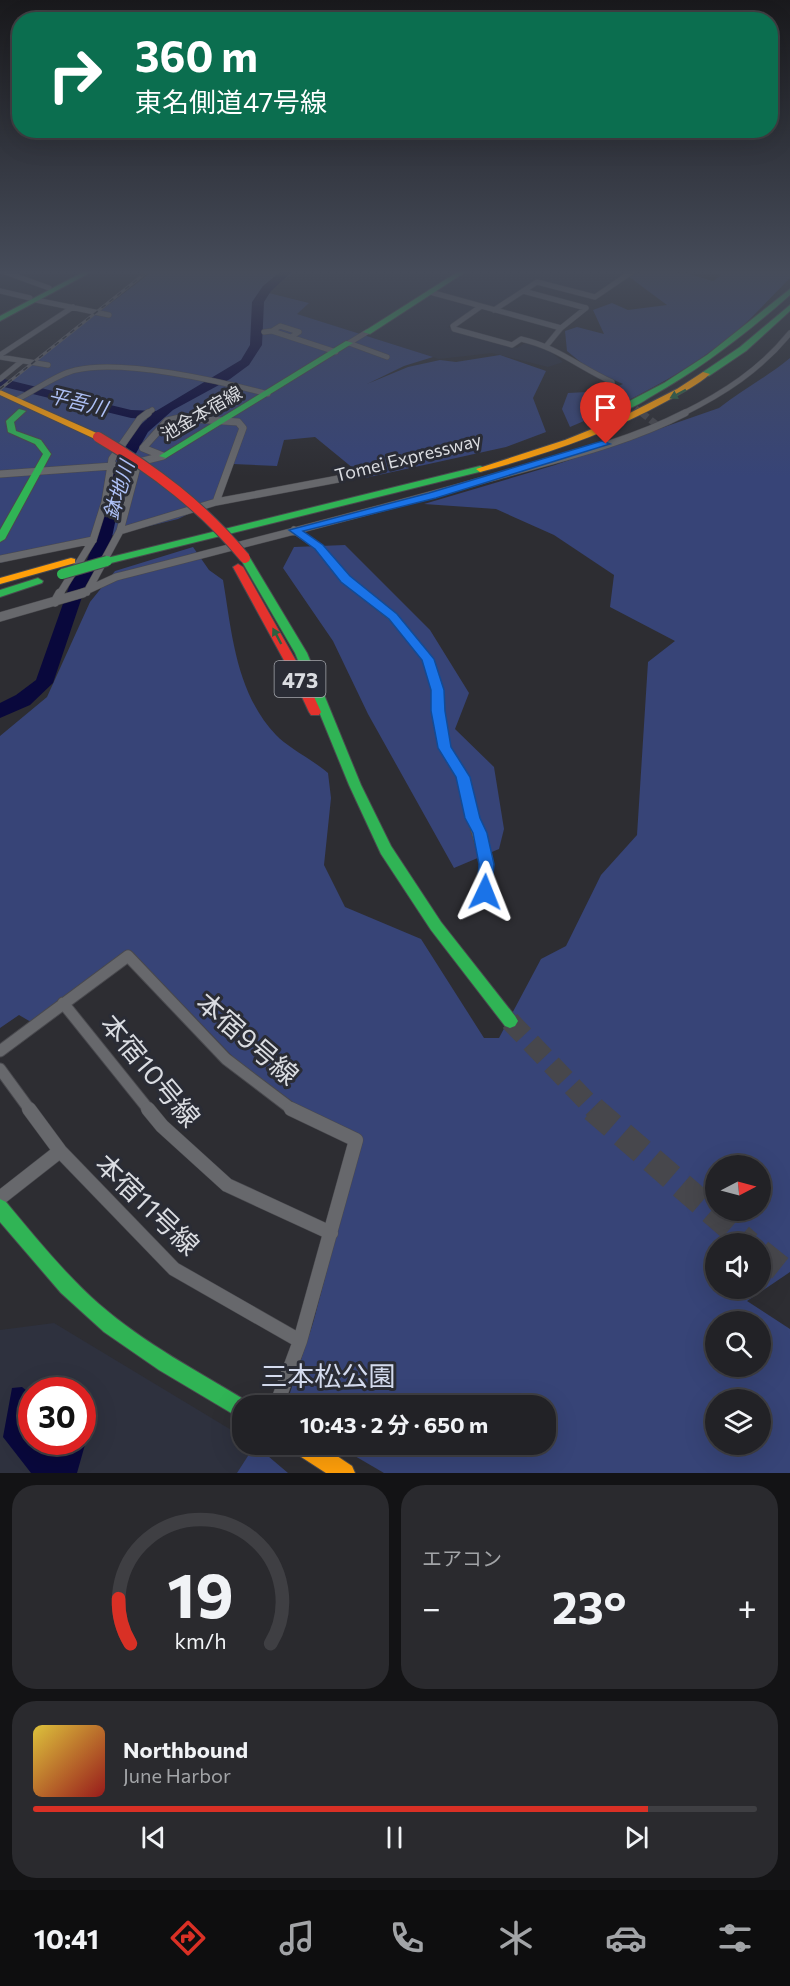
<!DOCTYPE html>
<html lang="ja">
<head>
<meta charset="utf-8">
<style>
  body { margin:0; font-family:Commissioner,"Noto Sans JP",sans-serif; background:#2a2a2e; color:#f1f3f6; height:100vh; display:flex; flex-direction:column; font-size:22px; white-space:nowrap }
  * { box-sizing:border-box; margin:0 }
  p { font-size:20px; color:#a2a4a7 }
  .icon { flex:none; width:33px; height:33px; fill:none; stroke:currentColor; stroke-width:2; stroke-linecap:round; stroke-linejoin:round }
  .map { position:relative; height:1473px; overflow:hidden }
  .drawer { display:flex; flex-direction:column; gap:12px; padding:12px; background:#131315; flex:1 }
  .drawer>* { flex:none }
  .guide { position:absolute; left:12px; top:12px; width:766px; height:126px; border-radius:24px; box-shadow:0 6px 24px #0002,0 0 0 2px #3f3f43; background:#0b6e4f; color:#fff; overflow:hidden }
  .needle { width:39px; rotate:84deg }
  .tools { position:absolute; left:705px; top:1155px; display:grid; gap:12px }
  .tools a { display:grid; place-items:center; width:66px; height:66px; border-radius:50%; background:#222226; box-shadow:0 6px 24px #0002,0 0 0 2px #3f3f43; font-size:30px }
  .speed { position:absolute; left:18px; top:1377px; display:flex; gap:12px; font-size:30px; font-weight:700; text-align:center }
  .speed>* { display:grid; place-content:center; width:78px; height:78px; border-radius:50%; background:#222226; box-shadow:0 6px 24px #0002,0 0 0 2px #3f3f43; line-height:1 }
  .speed .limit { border:9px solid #d22; background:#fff; color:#111 }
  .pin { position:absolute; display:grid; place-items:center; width:51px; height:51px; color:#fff; margin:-62px -26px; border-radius:50% 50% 50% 0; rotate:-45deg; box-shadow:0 0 6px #0007 }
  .pin .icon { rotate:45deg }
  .me { position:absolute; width:66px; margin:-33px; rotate:2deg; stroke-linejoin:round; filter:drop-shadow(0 0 4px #0008) }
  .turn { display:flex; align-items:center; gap:21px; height:126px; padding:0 24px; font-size:27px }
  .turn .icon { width:78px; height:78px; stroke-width:2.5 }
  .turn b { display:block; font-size:42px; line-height:51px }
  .big { font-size:45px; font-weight:700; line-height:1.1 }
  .drawer .widget { flex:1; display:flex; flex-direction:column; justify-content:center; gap:9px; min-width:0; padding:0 21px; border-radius:24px; background:#2a2a2e }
  .drawer .dial { align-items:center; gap:0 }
  .dial svg { height:156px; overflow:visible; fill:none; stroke:#3f3f43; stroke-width:7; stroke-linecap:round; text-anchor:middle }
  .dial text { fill:#f1f3f6; stroke:none }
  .song { display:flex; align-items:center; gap:18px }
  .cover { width:72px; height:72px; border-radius:9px; background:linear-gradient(135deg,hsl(50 70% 55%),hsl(0 70% 35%)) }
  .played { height:6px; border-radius:3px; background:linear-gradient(90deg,#d93025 85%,#3f3f43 85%) }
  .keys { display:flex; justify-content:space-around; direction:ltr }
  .heat { display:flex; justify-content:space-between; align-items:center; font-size:33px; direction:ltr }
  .drawer .tiles { flex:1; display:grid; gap:12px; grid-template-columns:1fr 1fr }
  .widget:last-child { grid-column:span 2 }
  .trip { position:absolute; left:232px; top:1395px; width:324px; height:60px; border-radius:24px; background:#222226; box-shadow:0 6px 24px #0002,0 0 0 2px #3f3f43; font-weight:700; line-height:60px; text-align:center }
  .menu { display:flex; height:96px; justify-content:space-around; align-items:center; background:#0e0e0f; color:#a2a4a7 }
  .menu .icon { width:42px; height:42px }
  .menu .current { color:#d93025 }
  .menu b { font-size:27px; color:#f1f3f6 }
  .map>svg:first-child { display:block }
  .built { fill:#2e313e; fill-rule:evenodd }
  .green { fill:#374477; fill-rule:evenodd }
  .water { fill:#09083c }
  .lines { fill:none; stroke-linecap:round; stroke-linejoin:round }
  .river { fill:#09083c; fill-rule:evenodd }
  .street-tunnel-far1 { stroke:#47474c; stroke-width:5; stroke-dasharray:5 3; stroke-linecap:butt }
  .street-tunnel { stroke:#47474c; stroke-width:7; stroke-dasharray:7 4; stroke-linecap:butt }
  .highway-tunnel-far1 { stroke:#47474c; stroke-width:20; stroke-dasharray:20 10; stroke-linecap:butt }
  .highway-tunnel { stroke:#47474c; stroke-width:26; stroke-dasharray:26 13; stroke-linecap:butt }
  .street-far4-casing { stroke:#49494e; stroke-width:6 }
  .street-far3-casing { stroke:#49494e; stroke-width:8 }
  .street-far2-casing { stroke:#49494e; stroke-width:10 }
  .street-far1-casing { stroke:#49494e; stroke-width:13 }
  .street-casing { stroke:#49494e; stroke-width:15 }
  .fast-casing { stroke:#49494e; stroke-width:2 }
  .slow-casing { stroke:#49494e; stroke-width:2 }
  .jam-casing { stroke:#49494e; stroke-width:2 }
  .street-far4 { stroke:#67686c; stroke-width:5 }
  .street-far3 { stroke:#67686c; stroke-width:7 }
  .street-far2 { stroke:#67686c; stroke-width:9 }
  .street-far1 { stroke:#67686c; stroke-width:11 }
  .street { stroke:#67686c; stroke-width:14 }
  .fast { fill:#30b455; fill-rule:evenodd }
  .slow { fill:#ff9f0a; fill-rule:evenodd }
  .jam { fill:#e5322d; fill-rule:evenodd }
  .rail-casing { stroke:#646468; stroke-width:3 }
  .rail { stroke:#2a2c35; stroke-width:1.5; stroke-dasharray:5; stroke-linecap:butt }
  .fast-bridge-casing { stroke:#49494e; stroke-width:12; stroke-linecap:butt }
  .jam-bridge-casing { stroke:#49494e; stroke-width:12; stroke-linecap:butt }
  .fast-bridge { stroke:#30b455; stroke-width:10 }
  .jam-bridge { stroke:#e5322d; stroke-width:10 }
  .oneway { fill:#2c6242 }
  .route { fill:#1a73e8; stroke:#114b97; stroke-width:1.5 }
  .labels { text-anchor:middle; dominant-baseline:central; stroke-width:6; stroke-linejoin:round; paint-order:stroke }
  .far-street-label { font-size:18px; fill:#dadce1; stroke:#2a2c35 }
  .far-water-label { font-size:20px; font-style:italic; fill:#aec0f6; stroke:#2a2c35 }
  .shield { fill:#2a2c35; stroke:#a5a7ad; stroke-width:1.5 }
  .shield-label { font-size:21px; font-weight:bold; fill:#dadce1 }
  .near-street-label { font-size:27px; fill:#dadce1; stroke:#2a2c35 }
  .near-park-label { font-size:27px; fill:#d4dbee; stroke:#2a2c35 }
</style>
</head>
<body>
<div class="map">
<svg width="790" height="1473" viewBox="0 0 790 1473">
  <rect width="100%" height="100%" fill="#2d2d32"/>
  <!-- built -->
  <path class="built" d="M298,271H627L593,296L536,282L494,308L480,303L448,327L498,344L517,348L527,342L551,352L563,362L548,367L492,353L439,359L296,314L308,302L268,293L276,284Z
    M54,1323L243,1437V1444L255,1445L254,1473H0V1330ZM32,1390H82V1442H32Z"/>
  <!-- green -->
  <path class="green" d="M153,271H298L276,284L269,293L309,303L297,314L433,357L404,366L367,384L408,367L440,360L456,362L500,355L546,371L533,398L546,432L506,447L365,478L315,437L284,440L277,466L233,464L221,498L178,519L0,563V387Z
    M648,271L689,274L713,281L721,276L714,271H790V278C776,292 762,307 748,321C697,368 633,400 570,427L562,409L568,393L607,391L623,384L589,369L567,351L565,331L577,327L604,334L593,310L612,303L628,310L667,305L628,276Z
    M790,358V1272L747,1301L790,1329V1473H384L336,1445L546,1444V1406L286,1405L313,1323L362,1138L298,1106L235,1059L130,950L31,1022L19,1015L0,1028V736L47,697L90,602L115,571L193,547L209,570L223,580C232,633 236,693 276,735C287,747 313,760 328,773L331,798L324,865L345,907L421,939L484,1038H499L541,959L566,946L601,875L637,835L648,662L675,641L610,607L614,575L554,535L496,509L424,504L555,465L719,408C742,390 767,377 790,358ZM716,1166H760V1210H716ZM716,1244H760V1288H716ZM716,1322H760V1366H716ZM716,1400H760V1444H716Z
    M345,545L430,630L469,693L455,729L494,767L504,829L499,849L454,868L368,714L333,641L283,568L294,547Z
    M255,1445L288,1473H237Z"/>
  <!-- water -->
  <path class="water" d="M22,1387L31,1394L32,1442H82L83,1430L88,1434L77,1473H31L3,1437L12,1388Z"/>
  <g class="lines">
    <!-- river -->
    <path class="river" d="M281,271H293L271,291L264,302L262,345L249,365L230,379L173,410L148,432L126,471L112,537L103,561L86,585L53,683L30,705L0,718V703L16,695L36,680L70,584L87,560L96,537L112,471L135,430L147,419L131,418L0,386V378L131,410L156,411L241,360L250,345L252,302L263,286Z"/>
    <!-- street-tunnel-far1 -->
    <path class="street-tunnel-far1" d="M623,398L644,414"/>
    <!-- street-tunnel -->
    <path class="street-tunnel" d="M642,413L657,425"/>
    <!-- highway-tunnel-far1 -->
    <path class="highway-tunnel-far1" d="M510,1021L595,1110"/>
    <!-- highway-tunnel -->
    <path class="highway-tunnel" d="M593,1109L749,1244
      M760,1252L790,1276"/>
    <defs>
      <path id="street-far4" d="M2,271L49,288
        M0,291L30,298
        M523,291L586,308
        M430,292L561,328
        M36,300L109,315
        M480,307L453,326L454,329L512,345L521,339C557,347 579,367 612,382V387L623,398
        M494,310L537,282L595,297L633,271
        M272,331L280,326L299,332L291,337
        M264,332L272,331L336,352
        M349,343L387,357
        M349,343L367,332
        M547,345L561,328L586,308
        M0,355L73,307
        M0,357L48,365
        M0,379L22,361
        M18,399C36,390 57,374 76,370C124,359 219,381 268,394
        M146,414L152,410
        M682,414C724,393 760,370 790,333"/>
      <path id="street-far3" d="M163,456L143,448L167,421L180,418L238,422L243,428L216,502
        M0,474L127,465L163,456
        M294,530L319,547L345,579L365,595
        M120,531L216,502L338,479
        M0,559L93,540
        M87,592L120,531L138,463
        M59,595L93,540L105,502L112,459L140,419L148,413
        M77,595L116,577C240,545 364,514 487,479C553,460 623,445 685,413"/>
      <path id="street-far2" d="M363,593L393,617L428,659L438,690V711L445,748L463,777L475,823
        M55,602L60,593
        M0,617L83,593"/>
      <path id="street-far1" d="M474,821L487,865L485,892
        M63,1003L149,1110
        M0,1051L128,956L226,1059L293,1110
        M0,1069L30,1110"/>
      <path id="street" d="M29,1109L60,1151L174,1269L300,1341
        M148,1109L162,1126L227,1185L331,1233
        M0,1198L60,1151
        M276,1406L300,1341L356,1140L291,1109"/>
      <path id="fast" d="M85,271H93L0,321V316Z
        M459,271H467L370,334L363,332Z
        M790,289V295C747,333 702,368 652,396C642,402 629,411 618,411V407L664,383L707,355Z
        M790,305V311L746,351L709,376H703V372L740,347Z
        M346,341L353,343L166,458L159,456Z
        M19,409L26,411L14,422L16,431L41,440L51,454L5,539L0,542V530L43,454L35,444L8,432L6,421Z
        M480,466L483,467V471L107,564L102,561L107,558Z
        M245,555L250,558L307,653L361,785L391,846L441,922L515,1016L518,1021L515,1026L510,1028L505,1026L431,930L381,854L349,785L295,653L240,558Z
        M38,578L43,581L42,583L0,597V590Z
        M0,1199L6,1202C35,1237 65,1274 99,1304C145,1344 199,1372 250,1403L251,1406H243V1420L159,1370L104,1332L61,1293L0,1222Z"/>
      <path id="slow" d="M703,372L710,374C698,385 681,393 667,401C609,433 544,455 480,472L476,469L565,440L622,417L677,389Z
        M0,390L101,435L102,437L95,439L0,395Z
        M71,558L75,559V563L0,584V578Z
        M289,1444H319L352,1466L355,1473H326L292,1451Z"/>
      <path id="jam" d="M238,564L243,567L304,675L321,712L319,715H311L309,712L292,675L233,567Z"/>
    </defs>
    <!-- street-far4 casing -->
    <use href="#street-far4" class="street-far4-casing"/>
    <!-- street-far3 casing -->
    <use href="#street-far3" class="street-far3-casing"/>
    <!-- street-far2 casing -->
    <use href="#street-far2" class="street-far2-casing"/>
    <!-- street-far1 casing -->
    <use href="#street-far1" class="street-far1-casing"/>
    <!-- street casing -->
    <use href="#street" class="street-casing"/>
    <!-- fast casing -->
    <use href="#fast" class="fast-casing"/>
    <!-- slow casing -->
    <use href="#slow" class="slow-casing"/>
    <!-- jam casing -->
    <use href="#jam" class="jam-casing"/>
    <!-- street-far4 -->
    <use href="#street-far4" class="street-far4"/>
    <!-- street-far3 -->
    <use href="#street-far3" class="street-far3"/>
    <!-- street-far2 -->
    <use href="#street-far2" class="street-far2"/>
    <!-- street-far1 -->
    <use href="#street-far1" class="street-far1"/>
    <!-- street -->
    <use href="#street" class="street"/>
    <!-- fast -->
    <use href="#fast" class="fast"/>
    <!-- slow -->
    <use href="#slow" class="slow"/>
    <!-- jam -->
    <use href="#jam" class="jam"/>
    <defs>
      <path id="rail" d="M0,389L148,271"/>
    </defs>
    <!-- rail casing -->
    <use href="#rail" class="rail-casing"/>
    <!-- rail -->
    <use href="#rail" class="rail"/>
    <defs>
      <path id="fast-bridge" d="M62,574L107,561"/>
      <path id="jam-bridge" d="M98,437C154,470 203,507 245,558"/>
    </defs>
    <!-- fast-bridge casing -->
    <use href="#fast-bridge" class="fast-bridge-casing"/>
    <!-- jam-bridge casing -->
    <use href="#jam-bridge" class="jam-bridge-casing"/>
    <!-- fast-bridge -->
    <use href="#fast-bridge" class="fast-bridge"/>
    <!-- jam-bridge -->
    <use href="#jam-bridge" class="jam-bridge"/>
  </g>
  <!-- one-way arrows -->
  <defs><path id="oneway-solid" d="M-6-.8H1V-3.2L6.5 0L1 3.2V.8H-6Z" transform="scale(1.5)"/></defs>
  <g class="oneway">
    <use href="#oneway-solid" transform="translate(678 394) rotate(152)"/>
    <use href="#oneway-solid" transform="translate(277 636) rotate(-118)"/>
  </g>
  <!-- sky -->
  <linearGradient id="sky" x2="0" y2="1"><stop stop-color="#19191c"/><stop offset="0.57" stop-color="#464c5a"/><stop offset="1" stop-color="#464c5a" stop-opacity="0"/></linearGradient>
  <rect width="790" height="477" fill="url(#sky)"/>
  <!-- route -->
  <path class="route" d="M602,441L610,444L436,498L303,531L323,545L350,576L397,614L434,659L444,690L445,711L451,747L470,777L480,818L487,833L494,864L491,897H480L477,892L479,864L473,833L465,818L456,777L438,748L431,711V690L422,660L389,619L341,582L315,549L289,530L429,493Z"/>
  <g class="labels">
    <!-- far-street labels -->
    <g class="far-street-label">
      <text transform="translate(201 413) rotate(-30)">池金本宿線</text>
      <text transform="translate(408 457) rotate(-14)">Tomei Expressway</text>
    </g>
    <!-- far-water labels -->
    <g class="far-water-label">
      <text transform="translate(78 401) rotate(14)">平吾川</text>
      <text transform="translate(118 490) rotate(-73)">鉢地川</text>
    </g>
    <!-- shield labels -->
    <rect class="shield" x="274.5" y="661" width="51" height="36" rx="4.5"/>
    <g class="shield-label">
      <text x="300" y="679">473</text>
    </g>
    <!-- near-street labels -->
    <g class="near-street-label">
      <text transform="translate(248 1038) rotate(41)">本宿9号線</text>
      <text transform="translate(151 1070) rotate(50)">本宿10号線</text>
      <text transform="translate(148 1204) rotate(44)">本宿11号線</text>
    </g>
    <!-- near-park labels -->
    <g class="near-park-label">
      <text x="328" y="1375">三本松公園</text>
    </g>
  </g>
</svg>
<div class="tools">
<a><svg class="needle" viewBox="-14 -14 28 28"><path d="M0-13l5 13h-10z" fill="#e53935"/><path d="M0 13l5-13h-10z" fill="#a2a4a7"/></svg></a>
<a><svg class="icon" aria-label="sound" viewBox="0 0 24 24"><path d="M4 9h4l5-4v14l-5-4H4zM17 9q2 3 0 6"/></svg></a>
<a><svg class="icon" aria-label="search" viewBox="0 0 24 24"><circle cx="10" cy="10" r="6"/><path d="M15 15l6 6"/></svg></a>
<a><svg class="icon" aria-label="layers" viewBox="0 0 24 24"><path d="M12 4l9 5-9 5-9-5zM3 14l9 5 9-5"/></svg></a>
</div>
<div class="speed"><div class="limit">30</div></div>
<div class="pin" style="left:606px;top:444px;background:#d93025"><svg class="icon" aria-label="arrive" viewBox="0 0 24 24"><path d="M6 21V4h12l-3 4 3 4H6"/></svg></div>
<svg class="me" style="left:485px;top:892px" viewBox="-20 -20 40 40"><path d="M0-17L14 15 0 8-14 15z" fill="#1a73e8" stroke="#fff" stroke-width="4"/></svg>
<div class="trip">10:43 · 2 分 · 650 m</div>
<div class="guide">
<div class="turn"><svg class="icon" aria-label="right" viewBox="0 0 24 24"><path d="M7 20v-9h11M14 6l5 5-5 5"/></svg><div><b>360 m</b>東名側道47号線</div></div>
</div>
</div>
<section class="drawer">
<div class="tiles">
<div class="widget dial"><svg viewBox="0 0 100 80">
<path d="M14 69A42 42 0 1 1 86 69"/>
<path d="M14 69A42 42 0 0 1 8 46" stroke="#d93025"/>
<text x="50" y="56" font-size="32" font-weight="700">19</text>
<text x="50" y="72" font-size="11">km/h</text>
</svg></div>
<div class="widget"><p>エアコン</p>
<div class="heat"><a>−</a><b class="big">23°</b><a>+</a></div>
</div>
<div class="widget">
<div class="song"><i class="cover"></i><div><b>Northbound</b><p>June Harbor</p></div></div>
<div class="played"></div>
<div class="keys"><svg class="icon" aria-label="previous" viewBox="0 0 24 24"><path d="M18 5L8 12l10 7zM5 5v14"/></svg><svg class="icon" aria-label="pause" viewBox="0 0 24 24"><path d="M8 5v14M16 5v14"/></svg><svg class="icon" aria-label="next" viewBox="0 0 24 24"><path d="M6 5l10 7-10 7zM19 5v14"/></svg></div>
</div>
</div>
</section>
<nav class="menu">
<b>10:41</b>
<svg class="icon current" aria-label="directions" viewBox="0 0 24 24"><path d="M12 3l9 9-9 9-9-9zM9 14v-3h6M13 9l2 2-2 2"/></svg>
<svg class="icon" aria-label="music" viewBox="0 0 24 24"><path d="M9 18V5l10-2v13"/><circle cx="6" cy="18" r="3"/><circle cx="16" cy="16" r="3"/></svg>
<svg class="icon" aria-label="phone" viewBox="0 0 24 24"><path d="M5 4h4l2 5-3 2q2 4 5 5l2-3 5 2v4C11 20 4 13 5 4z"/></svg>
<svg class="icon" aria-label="climate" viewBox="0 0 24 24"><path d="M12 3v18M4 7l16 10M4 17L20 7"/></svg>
<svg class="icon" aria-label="car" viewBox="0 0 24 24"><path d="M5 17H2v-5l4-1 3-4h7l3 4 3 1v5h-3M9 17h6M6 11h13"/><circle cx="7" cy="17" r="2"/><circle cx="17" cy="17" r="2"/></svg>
<svg class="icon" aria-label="filters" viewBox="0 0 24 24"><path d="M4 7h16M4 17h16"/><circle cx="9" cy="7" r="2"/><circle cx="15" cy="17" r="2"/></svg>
</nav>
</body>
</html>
